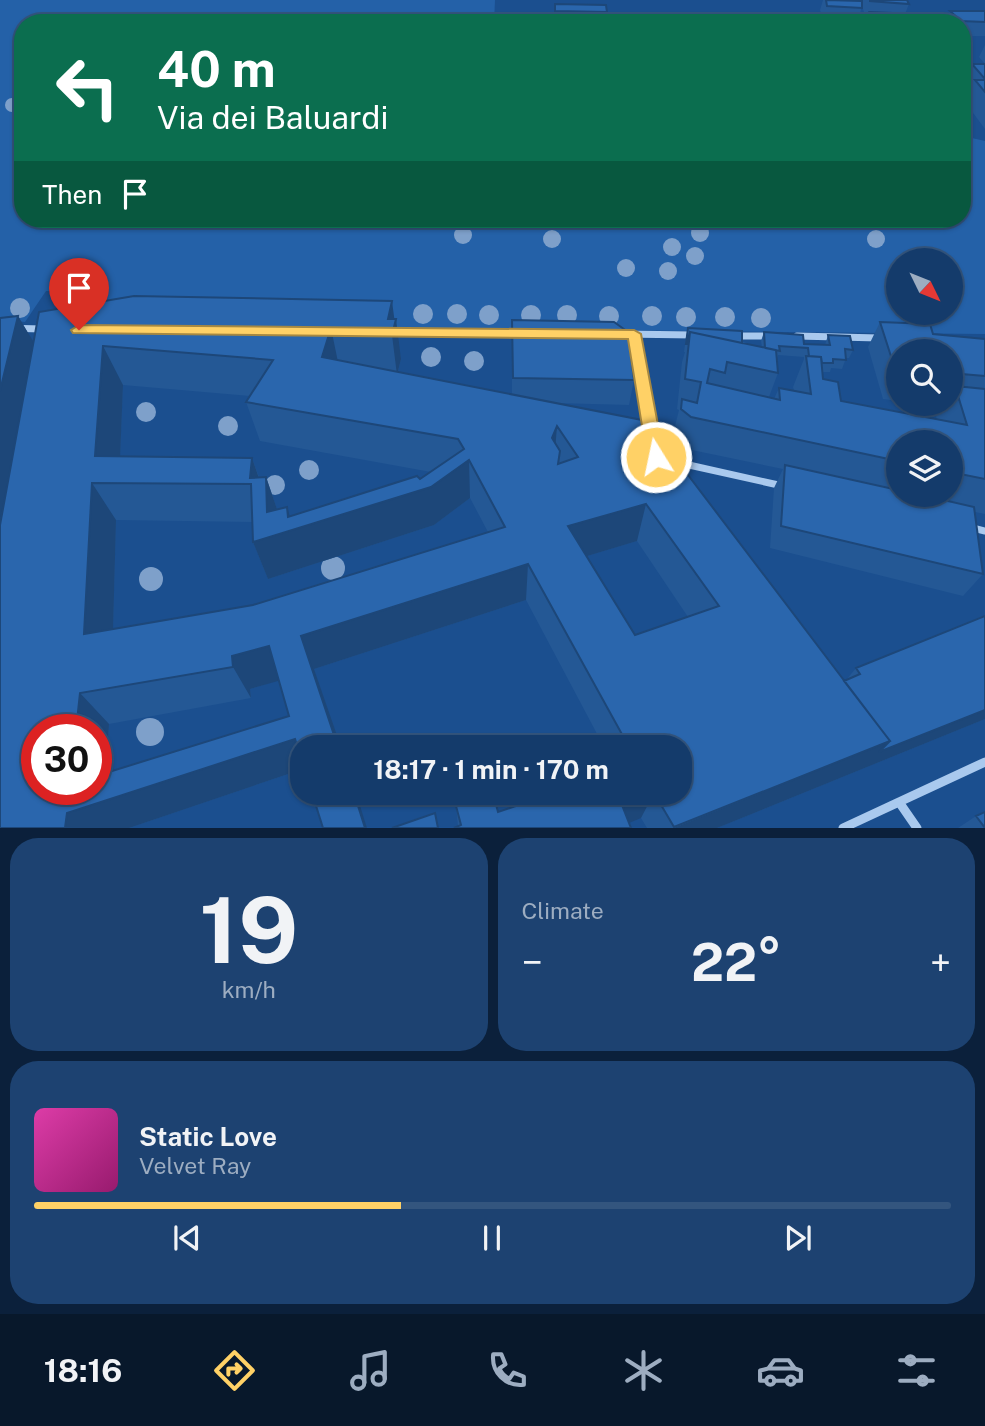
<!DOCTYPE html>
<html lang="en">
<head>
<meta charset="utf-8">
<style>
  body { margin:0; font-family:"Public Sans",sans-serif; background:#1d4271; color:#f1f3f6; height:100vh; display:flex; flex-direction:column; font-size:26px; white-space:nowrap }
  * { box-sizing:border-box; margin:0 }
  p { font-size:23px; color:#9dadc1 }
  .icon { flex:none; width:38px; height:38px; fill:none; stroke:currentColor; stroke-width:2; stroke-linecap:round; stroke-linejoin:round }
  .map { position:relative; height:828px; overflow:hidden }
  .details { display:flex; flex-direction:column; gap:10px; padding:10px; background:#0b203b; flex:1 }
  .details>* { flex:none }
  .banner { position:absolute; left:14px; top:14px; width:957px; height:214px; border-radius:28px; box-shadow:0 2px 5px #0004,0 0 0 2px #33557e; background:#0b6e4f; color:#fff; overflow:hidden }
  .needle { width:46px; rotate:133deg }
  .fabs { position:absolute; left:886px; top:248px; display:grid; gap:14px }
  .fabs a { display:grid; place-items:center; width:77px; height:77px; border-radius:50%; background:#143b6b; box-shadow:0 2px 5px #0004,0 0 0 2px #33557e; font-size:35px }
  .speed { position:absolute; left:21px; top:714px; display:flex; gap:14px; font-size:35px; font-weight:700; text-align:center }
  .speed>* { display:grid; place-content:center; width:91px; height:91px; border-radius:50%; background:#143b6b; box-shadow:0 2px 5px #0004,0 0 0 2px #33557e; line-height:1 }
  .speed .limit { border:10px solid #d22; background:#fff; color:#111 }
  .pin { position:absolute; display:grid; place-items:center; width:60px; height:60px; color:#fff; margin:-72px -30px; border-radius:50% 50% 50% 0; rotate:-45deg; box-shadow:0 0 7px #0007 }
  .pin .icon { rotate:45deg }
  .me { position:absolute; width:77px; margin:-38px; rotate:350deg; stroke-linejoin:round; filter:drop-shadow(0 0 5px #0008) }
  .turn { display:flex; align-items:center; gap:24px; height:147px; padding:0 28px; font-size:32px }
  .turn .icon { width:91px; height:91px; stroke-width:2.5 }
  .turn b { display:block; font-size:49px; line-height:60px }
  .then { display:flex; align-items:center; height:66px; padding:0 28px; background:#0003; gap:14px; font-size:26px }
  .big { font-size:52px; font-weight:700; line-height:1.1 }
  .details .tile { flex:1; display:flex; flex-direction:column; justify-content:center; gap:10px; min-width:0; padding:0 24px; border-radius:28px; background:#1d4271 }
  .details .dial { align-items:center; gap:0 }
  .dial b { font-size:91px; line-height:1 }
  .song { display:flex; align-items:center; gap:21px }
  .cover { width:84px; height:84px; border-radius:10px; background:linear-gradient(135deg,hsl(320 70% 55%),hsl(320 70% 35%)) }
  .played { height:7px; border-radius:4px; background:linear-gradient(90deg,#ffd166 40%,#33557e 40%) }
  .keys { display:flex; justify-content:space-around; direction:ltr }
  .heat { display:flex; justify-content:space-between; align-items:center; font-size:38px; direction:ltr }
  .details .tiles { flex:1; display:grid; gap:10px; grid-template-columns:1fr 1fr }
  .tile:last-child { grid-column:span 2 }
  .trip { position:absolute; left:290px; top:735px; width:402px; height:70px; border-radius:28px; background:#143b6b; box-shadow:0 2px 5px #0004,0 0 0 2px #33557e; font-weight:700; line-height:70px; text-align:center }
  .menu { display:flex; height:112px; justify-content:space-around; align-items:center; background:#08182b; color:#9dadc1 }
  .menu .icon { width:49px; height:49px }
  .menu .active { color:#ffd166 }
  .menu b { font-size:32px; color:#f1f3f6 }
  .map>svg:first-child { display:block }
  .green { fill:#2461a8; fill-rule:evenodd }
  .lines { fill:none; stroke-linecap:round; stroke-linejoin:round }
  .minor-far1 { stroke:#a9c9ee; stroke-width:7 }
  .minor { stroke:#a9c9ee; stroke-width:9 }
  .tree { fill:#7ea0ca }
  .wall { fill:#245895; fill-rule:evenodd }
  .shaded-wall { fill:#1d4779 }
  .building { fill:#2a66ad; stroke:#1d4779; stroke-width:2; fill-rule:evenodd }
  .route { fill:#ffd166; stroke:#a68842; stroke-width:2 }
</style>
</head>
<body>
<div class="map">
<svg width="985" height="828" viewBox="0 0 985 828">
  <rect width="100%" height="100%" fill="#1b4f8f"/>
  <!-- green -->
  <path class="green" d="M0,0H495L494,23H23V219H962L963,136L985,141V334L87,325L105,293L46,291L25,322L0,319ZM898,261H950V313H898Z"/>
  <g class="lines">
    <!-- minor-far1 -->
    <path class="minor-far1" d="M0,328L43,329
      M391,332L519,333
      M622,334L694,335
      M634,334L652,434
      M734,336H771
      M797,336L879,338
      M671,461L783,486
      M969,527L985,531"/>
    <!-- minor -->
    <path class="minor" d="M899,802L917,828
      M843,828L985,762"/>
  </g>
  <!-- trees -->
  <g class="tree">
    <circle cx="12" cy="105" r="7"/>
    <circle cx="700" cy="233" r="9"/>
    <circle cx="463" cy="235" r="9"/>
    <circle cx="552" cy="239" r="9"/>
    <circle cx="876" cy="239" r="9"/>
    <circle cx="672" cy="247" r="9"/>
    <circle cx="695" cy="256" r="9"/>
    <circle cx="626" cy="268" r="9"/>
    <circle cx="668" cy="271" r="9"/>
    <circle cx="20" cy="308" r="10"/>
    <circle cx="423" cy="314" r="10"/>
    <circle cx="457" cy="314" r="10"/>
    <circle cx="489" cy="315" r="10"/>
    <circle cx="531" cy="315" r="10"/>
    <circle cx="567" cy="315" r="10"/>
    <circle cx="609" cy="316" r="10"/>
    <circle cx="652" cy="316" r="10"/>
    <circle cx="686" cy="317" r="10"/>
    <circle cx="725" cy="317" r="10"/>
    <circle cx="761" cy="318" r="10"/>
    <circle cx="431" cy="357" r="10"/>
    <circle cx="474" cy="361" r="10"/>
    <circle cx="146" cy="412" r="10"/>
    <circle cx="228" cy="426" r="10"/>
    <circle cx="309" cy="470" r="10"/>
    <circle cx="275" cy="485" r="10"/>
    <circle cx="333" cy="568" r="12"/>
    <circle cx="151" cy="579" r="12"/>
    <circle cx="150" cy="732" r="14"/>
  </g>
  <!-- wall -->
  <path class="wall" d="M823,0H859L862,2L863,0H907L909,4L905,14L932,23H838L839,21L823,20L820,10ZM862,6L865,15L869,16L868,17H859Z
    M555,4L607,12L606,23H608H554Z
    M950,11H985V36H962V23H945Z
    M985,45V64L979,57Z
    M972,64H985V129L965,102L969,94L962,85Z
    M18,316L33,342L394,319L401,359L398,372L512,394V320L634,380L629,405L556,403L844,681L847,679L856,668L985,719L717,828H647L641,818L458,826L456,806L498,812L516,806L517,793H681V747H604L526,600L314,669L303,769L129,828H0L6,491L0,521V318ZM123,385L250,396L246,402L260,441L431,472L420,479L290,516L277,509L266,477H259L252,458L120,456ZM470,498L488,532L253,605L113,629L116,520L252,522L253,542L268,579L434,525ZM637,541L688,617L635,635L587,556ZM279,680L289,716L106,773L109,724L251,698L250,689Z
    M880,322L933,334L985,339V514L975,512L983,574L963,596L770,548L774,488L783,469L682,448L673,439L674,430L679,410L677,409L682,362L685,352H684L686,337L688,328L762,347L761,341L764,332L804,344L825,345L828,335L853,350L849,358H846L842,369L831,368L830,372H822L823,379L841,401L937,420L936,416L944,404H950V352H898V401L883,399L868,347ZM778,355L804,357V359L793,387L794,390L779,388L774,399L769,397L778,373L777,359ZM898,443H950V495H898Z
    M976,816L985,828H958Z"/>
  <!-- shaded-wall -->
  <path class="shaded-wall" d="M392,301L395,324L396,319L401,359L397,375L392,335L388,319Z
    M18,316L36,346L0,521V391Z
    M331,328L339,367L322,357Z
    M103,346L123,385L119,483L95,456Z
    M557,426L554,464L552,438Z
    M252,458L265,496L250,478Z
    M469,460L470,498L434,525L268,579L253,542L267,512L266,477L279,515L288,517L287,507L294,530Z
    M92,483L116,520L112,667L84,634Z
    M646,504L637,541L564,563L568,526Z
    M528,564L526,600L314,669L341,747H338L301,636Z
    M269,646L285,679L250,689L251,698L233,667L232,656Z
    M80,693L109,724L104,801L295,739L303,754V769L129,828H65L67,813L96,789V730H76Z
    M985,710V719L717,828H674L890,741Z
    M354,793H356L367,828H365Z
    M654,793L641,818L617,828L622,805Z"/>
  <!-- building -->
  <path class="building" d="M826,0L862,1V8L827,6Z
    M870,0H907L909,4L870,1Z
    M555,4L606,5L607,12L555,11Z
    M950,11H985V22L961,21Z
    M870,12L914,14V15H881L878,22Z
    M881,15H924L932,23H888Z
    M840,16L868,17L872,23H845Z
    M562,22L608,23H562Z
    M972,64H985V79Z
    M975,80H985V92Z
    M134,296L392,301L388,319H396L392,335L372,334L373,329L331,328L322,357L647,421L890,741L674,827L654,793H681V747H629L528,564L301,636L338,747H303V764L295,739L67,813L65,828H0V525L39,312ZM103,346L273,360L246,402L458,439L464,449L420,479L417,476L288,517L287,507L267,512L266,477L250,478L252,458L95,456ZM557,426L578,457L558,464L560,451L552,438ZM469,460L505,527L253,605L84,634L92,483L251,484L253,542L431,487ZM646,504L719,606L635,635L568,526ZM269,646L289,716L96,776V789H37V730H76L80,693L233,667L232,656Z
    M18,316L0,391V318Z
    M512,320L614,322L628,332L634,380L513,378Z
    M880,322L930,324L933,334L985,339V376L950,373V352H898V375H897Z
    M688,328L742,331V343L690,332L687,344H686Z
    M690,332L776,350L778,373L727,362L725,373L710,369L707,383L780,400L779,388L811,394L806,356L821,357L823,379L838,382L841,401L967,425L955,386L985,389V479L950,472V443H898V461L691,417L681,409L682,399L697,403L701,382L685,379Z
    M764,332L803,335L804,344L830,345L828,335L850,336L853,350L845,349L846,360L833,359V363H822L821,357L809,356L808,348L779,346L780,351L765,348Z
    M785,465L898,490V495H922L974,507L983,574L781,526Z
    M985,616V710L879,752L890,741L844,681L860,674L856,668Z
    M312,793H354L365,828H323Z
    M493,793L498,812L525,803L521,793H653L622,805L631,828H454L461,825L456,806Z
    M985,812V828L976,816Z
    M435,813L438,828H392Z"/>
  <!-- route -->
  <path class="route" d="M79,325L634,330L641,334L664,457L662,462H650L647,457L628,339L73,333L71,330Z"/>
</svg>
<div class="fabs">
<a><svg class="needle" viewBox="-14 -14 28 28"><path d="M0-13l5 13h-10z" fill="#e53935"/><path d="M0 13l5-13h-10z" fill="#9dadc1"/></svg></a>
<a><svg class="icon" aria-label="search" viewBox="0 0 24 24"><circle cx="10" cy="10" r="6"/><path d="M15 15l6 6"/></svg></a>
<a><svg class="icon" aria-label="layers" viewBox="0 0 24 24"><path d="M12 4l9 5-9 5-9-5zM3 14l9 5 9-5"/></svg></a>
</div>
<div class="speed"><div class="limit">30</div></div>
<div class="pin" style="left:79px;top:330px;background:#d93025"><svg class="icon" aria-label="arrive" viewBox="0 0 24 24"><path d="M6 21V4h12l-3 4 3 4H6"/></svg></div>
<svg class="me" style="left:656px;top:457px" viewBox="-20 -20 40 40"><circle r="17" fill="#ffd166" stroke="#fff" stroke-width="3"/><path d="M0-11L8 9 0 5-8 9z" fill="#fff"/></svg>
<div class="trip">18:17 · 1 min · 170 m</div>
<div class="banner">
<div class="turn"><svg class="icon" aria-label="left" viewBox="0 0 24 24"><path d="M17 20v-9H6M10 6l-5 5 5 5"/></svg><div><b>40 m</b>Via dei Baluardi</div></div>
<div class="then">Then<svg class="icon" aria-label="arrive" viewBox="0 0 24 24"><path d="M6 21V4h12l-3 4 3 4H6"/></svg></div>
</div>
</div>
<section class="details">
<div class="tiles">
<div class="tile dial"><b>19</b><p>km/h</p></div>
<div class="tile"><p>Climate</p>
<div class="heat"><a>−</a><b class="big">22°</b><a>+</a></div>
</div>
<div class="tile">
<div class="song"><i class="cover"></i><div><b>Static Love</b><p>Velvet Ray</p></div></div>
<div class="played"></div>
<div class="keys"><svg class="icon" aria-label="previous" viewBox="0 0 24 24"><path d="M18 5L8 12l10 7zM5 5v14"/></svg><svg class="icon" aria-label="pause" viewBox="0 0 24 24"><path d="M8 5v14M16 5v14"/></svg><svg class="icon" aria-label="next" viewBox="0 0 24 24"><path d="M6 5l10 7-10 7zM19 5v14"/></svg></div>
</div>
</div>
</section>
<nav class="menu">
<b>18:16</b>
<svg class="icon active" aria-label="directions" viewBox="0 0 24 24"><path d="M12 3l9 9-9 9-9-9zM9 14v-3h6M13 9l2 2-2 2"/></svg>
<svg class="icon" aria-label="music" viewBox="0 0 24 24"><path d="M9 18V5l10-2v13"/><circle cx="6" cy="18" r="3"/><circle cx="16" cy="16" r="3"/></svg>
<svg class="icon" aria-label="phone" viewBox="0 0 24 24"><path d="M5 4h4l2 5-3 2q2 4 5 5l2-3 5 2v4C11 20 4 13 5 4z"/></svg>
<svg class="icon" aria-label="climate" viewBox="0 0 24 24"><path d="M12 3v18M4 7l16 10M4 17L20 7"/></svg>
<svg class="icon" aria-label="car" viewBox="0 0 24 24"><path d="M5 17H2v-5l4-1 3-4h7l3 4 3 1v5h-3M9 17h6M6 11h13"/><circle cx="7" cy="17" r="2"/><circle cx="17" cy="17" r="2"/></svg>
<svg class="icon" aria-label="filters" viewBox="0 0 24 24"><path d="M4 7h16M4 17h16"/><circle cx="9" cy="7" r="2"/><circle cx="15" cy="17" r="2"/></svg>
</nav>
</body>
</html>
